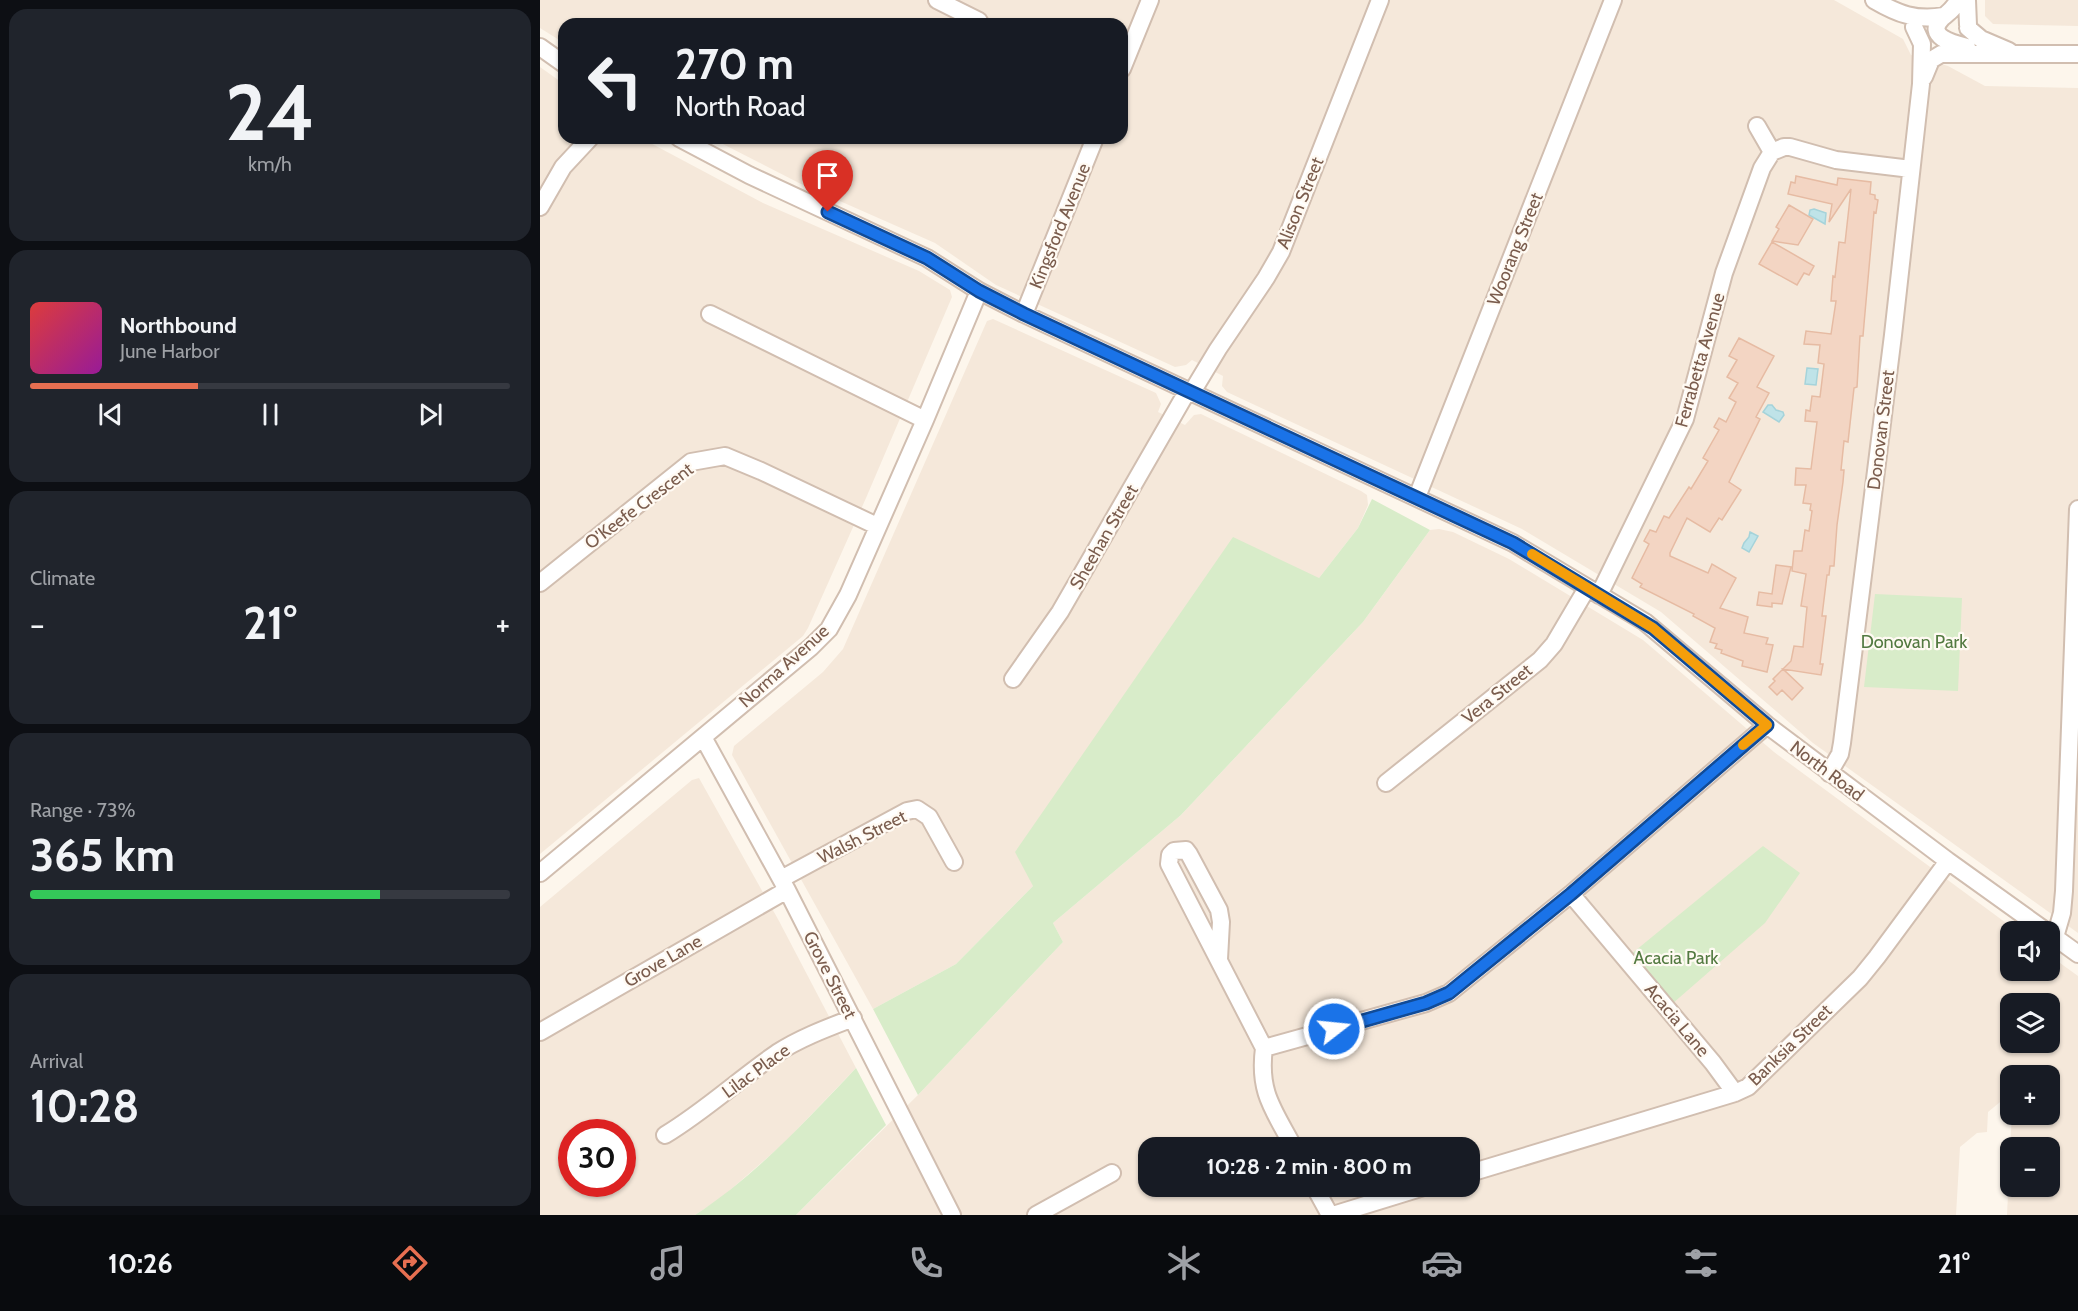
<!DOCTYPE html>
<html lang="en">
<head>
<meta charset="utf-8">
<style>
  body { margin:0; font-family:Cabin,sans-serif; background:#20242c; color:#f1f3f6; height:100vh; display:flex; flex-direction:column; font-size:22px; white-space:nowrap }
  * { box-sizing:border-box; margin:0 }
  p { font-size:20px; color:#9ea1a6 }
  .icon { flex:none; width:33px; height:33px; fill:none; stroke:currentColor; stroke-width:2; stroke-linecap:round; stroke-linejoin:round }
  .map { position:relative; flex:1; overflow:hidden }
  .drawer { display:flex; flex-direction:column; gap:9px; padding:9px; background:#0d0f14; width:540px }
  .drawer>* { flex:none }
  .banner { position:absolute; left:18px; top:18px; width:570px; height:126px; border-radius:18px; box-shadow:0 2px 4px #0004; background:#171b24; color:#f1f3f6; overflow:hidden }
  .buttons { position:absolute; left:1460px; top:921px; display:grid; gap:12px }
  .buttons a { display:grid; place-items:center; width:60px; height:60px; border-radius:12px; background:#171b24; box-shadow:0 2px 4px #0004; font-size:30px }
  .speed { position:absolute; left:18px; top:1119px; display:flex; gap:12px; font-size:30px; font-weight:700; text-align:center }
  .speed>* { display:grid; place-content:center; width:78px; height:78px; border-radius:50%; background:#171b24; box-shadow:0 2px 4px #0004; line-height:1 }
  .speed .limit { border:9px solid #d22; background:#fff; color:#111 }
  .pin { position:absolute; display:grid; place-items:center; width:51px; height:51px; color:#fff; margin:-62px -26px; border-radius:50% 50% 50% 0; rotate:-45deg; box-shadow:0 0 6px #0007 }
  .pin .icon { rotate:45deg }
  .me { position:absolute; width:66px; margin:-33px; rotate:74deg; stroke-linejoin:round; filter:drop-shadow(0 0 4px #0008) }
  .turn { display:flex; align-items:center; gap:21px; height:126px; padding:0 18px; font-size:27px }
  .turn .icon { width:78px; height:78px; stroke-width:2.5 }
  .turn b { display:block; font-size:42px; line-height:51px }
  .big { font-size:45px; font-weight:700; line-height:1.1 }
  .drawer .widget { flex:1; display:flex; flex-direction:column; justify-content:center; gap:9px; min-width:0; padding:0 21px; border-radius:18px; background:#20242c }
  .drawer .dial { align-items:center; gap:0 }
  .dial b { font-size:78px; line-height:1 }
  .song { display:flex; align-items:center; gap:18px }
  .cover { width:72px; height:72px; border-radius:9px; background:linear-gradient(135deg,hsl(0 70% 55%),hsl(300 70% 35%)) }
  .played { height:6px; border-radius:3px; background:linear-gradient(90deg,#e76f51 35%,#363941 35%) }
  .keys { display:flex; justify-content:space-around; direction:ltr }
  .heat { display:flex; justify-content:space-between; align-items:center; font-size:33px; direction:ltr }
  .charge { height:9px; border-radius:4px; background:linear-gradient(90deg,#34c759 73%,#363941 0) }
  .trip { position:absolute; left:598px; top:1137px; width:342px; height:60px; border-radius:18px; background:#171b24; box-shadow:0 2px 4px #0004; font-weight:700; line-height:60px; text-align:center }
  .tabs { display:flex; height:96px; justify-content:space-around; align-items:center; background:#090b0e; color:#9ea1a6 }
  .tabs .icon { width:42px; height:42px }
  .tabs .active { color:#e76f51 }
  .tabs b { font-size:27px; color:#f1f3f6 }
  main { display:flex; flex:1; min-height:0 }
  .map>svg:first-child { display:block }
  .residential { fill:#f5e8da; fill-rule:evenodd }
  .green { fill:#d8ecc9 }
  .water { fill:#bfe3e8; stroke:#a5d3da; stroke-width:1.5 }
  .building { fill:#f3d5c3; stroke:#e6bba3; stroke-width:1.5 }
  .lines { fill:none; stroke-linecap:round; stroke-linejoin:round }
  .minor-casing { stroke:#d1beb0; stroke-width:20 }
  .minor { stroke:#fff; stroke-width:16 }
  .route-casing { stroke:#114b97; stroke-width:15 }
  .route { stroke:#1a73e8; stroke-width:10 }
  .slow { stroke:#f59e0b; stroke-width:10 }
  .labels { text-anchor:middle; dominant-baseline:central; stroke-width:4.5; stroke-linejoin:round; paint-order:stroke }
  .street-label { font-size:18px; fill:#7a5c4d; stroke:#fffaf3 }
  .park-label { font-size:18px; fill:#537a41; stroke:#fffaf3 }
</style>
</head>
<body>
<main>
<section class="drawer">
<div class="widget dial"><b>24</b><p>km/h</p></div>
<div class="widget">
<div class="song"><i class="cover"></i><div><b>Northbound</b><p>June Harbor</p></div></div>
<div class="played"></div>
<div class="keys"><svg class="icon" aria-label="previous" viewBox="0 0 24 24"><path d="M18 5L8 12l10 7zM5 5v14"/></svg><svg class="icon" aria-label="pause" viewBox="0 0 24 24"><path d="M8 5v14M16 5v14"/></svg><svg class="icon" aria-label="next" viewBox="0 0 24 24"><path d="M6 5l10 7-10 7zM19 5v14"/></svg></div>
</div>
<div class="widget"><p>Climate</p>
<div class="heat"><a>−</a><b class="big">21°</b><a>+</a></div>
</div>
<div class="widget"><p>Range · 73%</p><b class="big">365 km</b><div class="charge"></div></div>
<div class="widget"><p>Arrival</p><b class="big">10:28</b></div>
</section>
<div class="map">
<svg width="1538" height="1215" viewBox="0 0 1538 1215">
  <rect width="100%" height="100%" fill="#fdf6ec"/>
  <!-- residential -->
  <path class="residential" d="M0,0H1294L1363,39L1371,55L1408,66L1445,86L1538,88V933L1273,743L1121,612L982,529L687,392L682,386L683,376L652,360L646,365L635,367L456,285L395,243L259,183L171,138H582V24H24V43L0,28Z
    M1445,0H1538V26L1453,24L1445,16Z
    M0,67L24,84V138H101L223,203L379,271L410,290L412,297L326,498L268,628L263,636L0,854Z
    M453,319L616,393L621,404L618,412L645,425L654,415L661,414L821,491L827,495L828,505L818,528L779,578L493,886L416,964L333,1009L192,755L194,746L283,672L303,649L447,321Z
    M899,529L913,532L969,559L1103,640L1234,752L1477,931L1470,932V970H1509V955L1538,976V1215H1467L1470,1152V1186H1509V1148L1470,1147L1472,1115L1509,1114V1076H1470V1099L1465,1098L1448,1112L1447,1132L1437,1133L1420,1147L1416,1215H256L378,1095L523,942L513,923L641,815L823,622L890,530ZM1470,1004H1509V1042H1470ZM609,1148H930V1186H609Z
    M159,778L239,921L316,1068L244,1143L181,1198L155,1215H0V907L152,780ZM32,1132H82V1184H32Z"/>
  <!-- green -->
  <path class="green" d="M832,499L890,530L823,622L641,815L513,923L523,942L378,1095L333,1009L416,964L493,886L475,852L693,537L779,578L818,528Z
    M1335,594L1422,598L1418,691L1324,687Z
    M1223,846L1260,873L1225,923L1132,1004L1090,955Z
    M316,1068L346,1125L256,1215H155C216,1175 266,1121 316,1068Z"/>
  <!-- water -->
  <path class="water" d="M1274,209L1286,213L1285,224L1269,215L1270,210Z
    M1267,368L1278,369L1276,385L1265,384Z
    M1228,405H1232L1236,410L1243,412L1244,415L1239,422L1223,412Z
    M1210,532L1218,536L1209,552L1202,548L1204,543L1209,537Z"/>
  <!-- building -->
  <path class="building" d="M1256,176L1297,185L1298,178L1331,182L1330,194L1335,195V199L1338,200L1336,213L1334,212L1324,324L1323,336H1320L1317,387L1314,388L1308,442L1304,441L1301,470H1304L1303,482L1297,525L1294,566H1290L1289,575H1287L1282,616H1286L1280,664H1283L1281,675L1243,669L1263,688L1252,700L1242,690L1237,695L1229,687L1235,681L1233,679L1251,661L1254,646L1263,647L1267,607L1261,606L1266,574L1252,571L1254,551H1262L1265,530L1269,531L1272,511L1270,510L1271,504L1263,503L1266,485H1255L1256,468L1271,469L1277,422L1265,421L1266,410L1270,411L1272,396L1280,397L1284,364L1278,363L1280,345L1264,344L1266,331L1291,334L1296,301H1291L1293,276L1295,277L1299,242L1305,243L1311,189L1289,222L1292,204L1248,194L1251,182L1255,183Z
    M1249,205L1273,219L1258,245L1232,241L1239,229L1236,227Z
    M1232,242L1274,266L1269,275L1264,273L1257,285L1219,264Z
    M1199,338L1234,356L1217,387L1229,393L1216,417L1220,419L1189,482L1201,490L1182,520L1179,518L1170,532L1147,518L1130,553V556L1168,573L1172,564L1196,578L1180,608L1208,617L1204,633L1228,638L1226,644L1233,645L1227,672L1202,666L1203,661L1181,653L1182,650L1175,648L1177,644L1170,642L1175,628L1153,616L1154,614L1100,587L1102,584L1092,578L1109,544L1104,541L1110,530L1116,532L1124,516L1129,518L1149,487L1151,489L1168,461L1163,458L1179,430L1174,427L1179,418L1186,422L1196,402L1189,398L1198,383L1187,377L1197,360L1189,356Z
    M1236,565L1251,567L1242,604L1232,603V607L1217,605L1219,592L1232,594Z"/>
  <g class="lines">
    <defs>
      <path id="minor" d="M397,0L439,21
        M1334,0C1358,14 1376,21 1404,16
        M1418,0C1414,9 1409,12 1402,18C1384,37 1415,44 1427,47
        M1427,0L1428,25
        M1428,28L1441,39L1469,51
        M0,47L24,64
        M582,69L610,0
        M1384,77L1391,60L1401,54H1538
        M1217,126L1232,152L1244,147H1250L1296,160L1371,169
        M139,138L209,175L387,258L439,291L484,314L973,543L1105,622L1227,725L1408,861L1507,932
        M0,207L23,167L50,138
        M170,314L385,420
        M484,314L555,138
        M652,392L678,349L726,278L741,252L840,0
        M877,497L1073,0
        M0,583L151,462L185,456L221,471L337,526
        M1059,595L1145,419L1184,273L1222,168L1232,152
        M473,679L520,612L648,390
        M163,737L247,890L412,1215
        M1289,773L1300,754L1302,743L1353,335L1381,84L1382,44L1374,27
        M846,783L1000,660L1014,644L1047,588
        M0,873L271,647L289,629L308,595L385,420L439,291
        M241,879L367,811L377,809L389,817L414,862
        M1031,894L1173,1063L1195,1093
        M1509,933L1538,954
        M1515,937L1522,913L1524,891L1538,509
        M679,959L681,922L679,910L649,854L646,850L634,851L630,855L629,864L724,1048C718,1093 734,1110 754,1148
        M0,1032L247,890
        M724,1048L886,1003L909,993L1031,894L1227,725
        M125,1135C165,1111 199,1079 237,1053C260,1038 287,1028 313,1018
        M930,1173L1195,1093L1208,1087L1320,978L1337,957L1408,861
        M774,1186L790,1215
        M496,1215L572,1173
        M793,1215L887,1186"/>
    </defs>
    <!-- minor casing -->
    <use href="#minor" class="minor-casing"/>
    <!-- minor -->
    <use href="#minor" class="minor"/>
  </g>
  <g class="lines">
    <defs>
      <path id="route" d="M288,212L387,258L439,291L484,314L973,543L1113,628L1227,725L1031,894L909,993L886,1003L794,1029"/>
    </defs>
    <!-- route casing -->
    <use href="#route" class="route-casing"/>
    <!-- route -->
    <use href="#route" class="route"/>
    <!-- slow -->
    <path class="slow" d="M992,554L1113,628L1227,725L1203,745"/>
  </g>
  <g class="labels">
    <!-- street labels -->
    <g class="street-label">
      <text transform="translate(760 203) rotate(-68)">Alison Street</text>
      <text transform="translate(520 226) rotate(-68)">Kingsford Avenue</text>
      <text transform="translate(975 249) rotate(-68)">Woorang Street</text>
      <text transform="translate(1160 360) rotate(-74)">Ferrabetta Avenue</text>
      <text transform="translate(1341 430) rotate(-83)">Donovan Street</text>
      <text transform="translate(99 506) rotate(-37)">O'Keefe Crescent</text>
      <text transform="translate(564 537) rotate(-60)">Sheehan Street</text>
      <text transform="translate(244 666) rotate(-42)">Norma Avenue</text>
      <text transform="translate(957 694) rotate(-39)">Vera Street</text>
      <text transform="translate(1287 771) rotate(37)">North Road</text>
      <text transform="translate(322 837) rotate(-27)">Walsh Street</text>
      <text transform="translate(123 961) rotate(-30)">Grove Lane</text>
      <text transform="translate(290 975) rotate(63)">Grove Street</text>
      <text transform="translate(1137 1020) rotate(50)">Acacia Lane</text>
      <text transform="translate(1250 1045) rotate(-44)">Banksia Street</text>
      <text transform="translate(216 1071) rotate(-36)">Lilac Place</text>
    </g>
    <!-- park labels -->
    <g class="park-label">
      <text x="1374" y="642">Donovan Park</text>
      <text x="1136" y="958">Acacia Park</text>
    </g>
  </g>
</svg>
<div class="buttons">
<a><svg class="icon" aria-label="sound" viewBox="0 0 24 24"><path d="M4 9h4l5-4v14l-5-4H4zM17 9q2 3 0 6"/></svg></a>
<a><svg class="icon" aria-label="layers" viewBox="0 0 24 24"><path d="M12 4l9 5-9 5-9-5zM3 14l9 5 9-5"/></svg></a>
<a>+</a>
<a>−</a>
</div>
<div class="speed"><div class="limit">30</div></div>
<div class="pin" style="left:288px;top:212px;background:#d93025"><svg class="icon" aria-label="arrive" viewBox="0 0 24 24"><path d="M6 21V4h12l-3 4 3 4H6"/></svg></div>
<svg class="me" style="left:794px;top:1029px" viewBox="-20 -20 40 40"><circle r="17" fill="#1a73e8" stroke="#fff" stroke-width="3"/><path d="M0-11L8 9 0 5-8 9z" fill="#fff"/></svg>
<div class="trip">10:28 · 2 min · 800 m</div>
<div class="banner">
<div class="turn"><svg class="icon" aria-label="left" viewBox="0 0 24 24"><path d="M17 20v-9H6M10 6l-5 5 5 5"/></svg><div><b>270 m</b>North Road</div></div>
</div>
</div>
</main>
<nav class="tabs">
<b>10:26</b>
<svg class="icon active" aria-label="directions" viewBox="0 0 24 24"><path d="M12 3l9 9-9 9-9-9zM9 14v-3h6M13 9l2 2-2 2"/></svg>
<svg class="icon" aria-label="music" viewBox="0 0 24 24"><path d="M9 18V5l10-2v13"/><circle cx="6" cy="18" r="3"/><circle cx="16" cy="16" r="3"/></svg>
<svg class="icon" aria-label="phone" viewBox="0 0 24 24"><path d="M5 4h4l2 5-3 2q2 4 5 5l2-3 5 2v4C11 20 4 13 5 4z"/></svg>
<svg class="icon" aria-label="climate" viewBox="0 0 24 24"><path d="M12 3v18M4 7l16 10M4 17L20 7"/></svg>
<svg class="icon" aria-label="car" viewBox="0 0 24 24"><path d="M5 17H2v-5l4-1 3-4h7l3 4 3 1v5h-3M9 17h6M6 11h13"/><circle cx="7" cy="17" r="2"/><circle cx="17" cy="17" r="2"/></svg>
<svg class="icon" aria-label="filters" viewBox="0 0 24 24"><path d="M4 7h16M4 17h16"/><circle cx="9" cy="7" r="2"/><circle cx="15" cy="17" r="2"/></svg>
<b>21°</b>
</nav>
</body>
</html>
